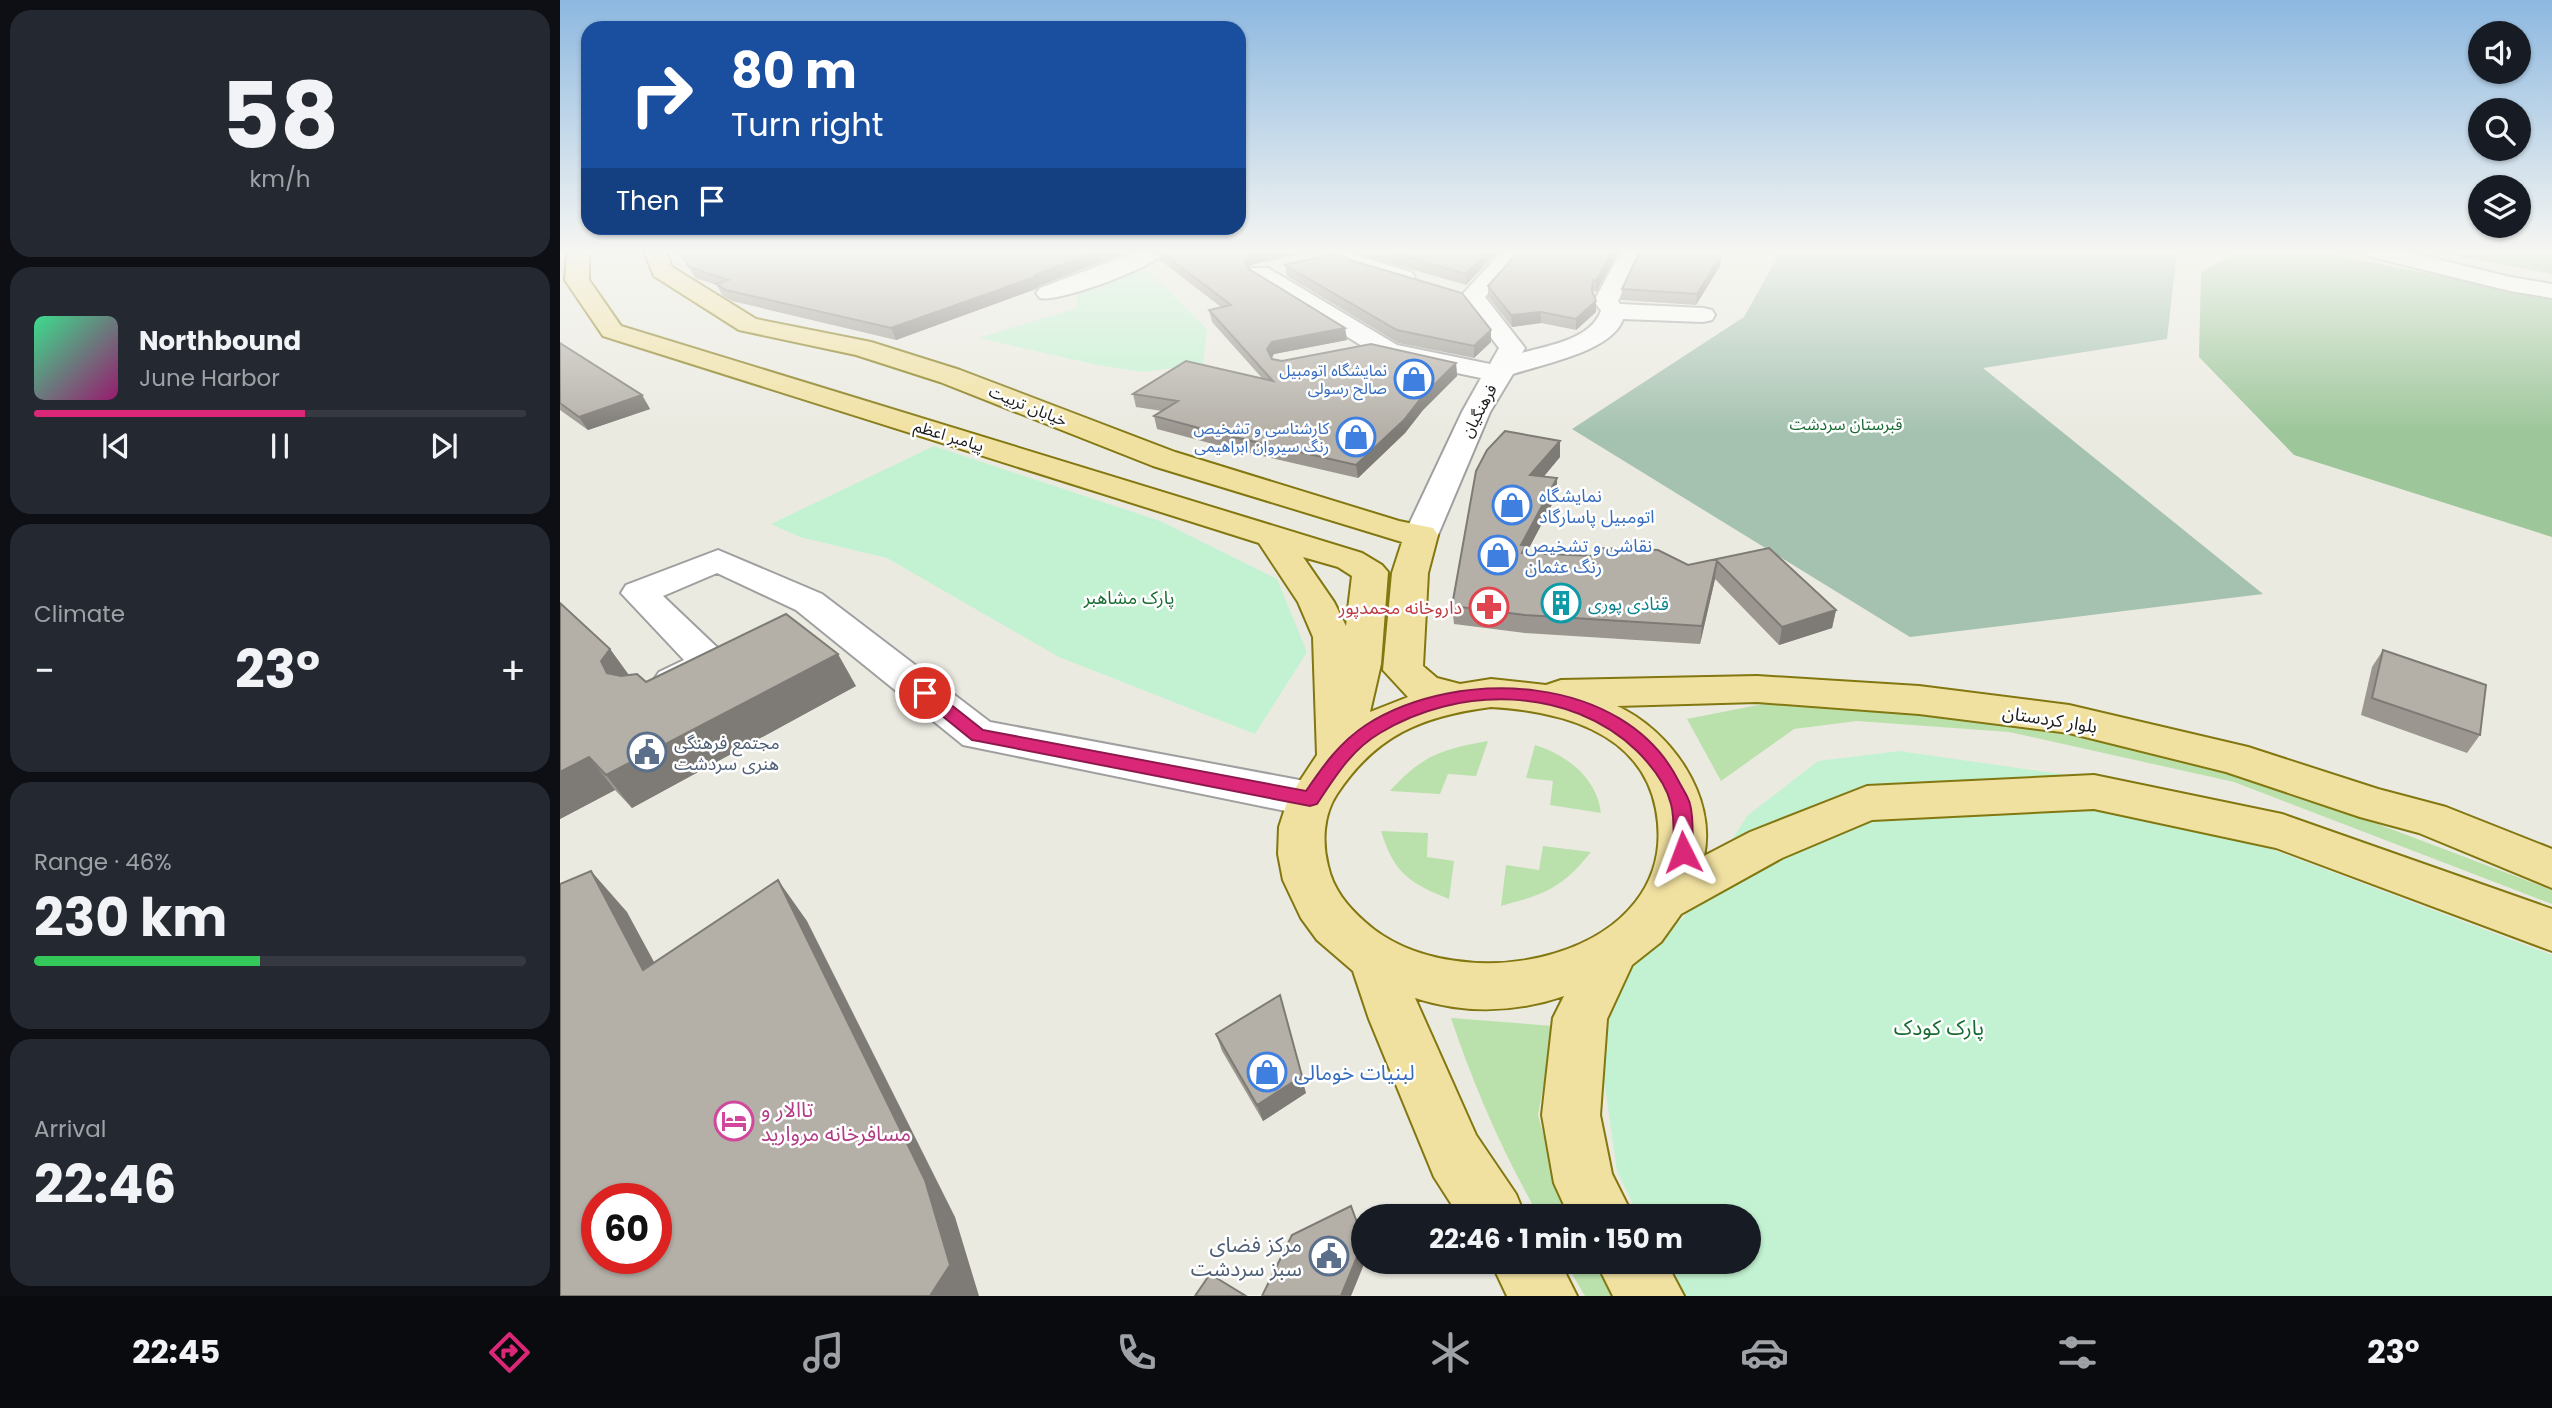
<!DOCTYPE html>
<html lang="en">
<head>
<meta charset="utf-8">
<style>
  body { margin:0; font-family:Poppins,"Noto Sans Arabic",sans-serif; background:#242831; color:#f1f3f6; height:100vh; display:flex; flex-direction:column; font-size:26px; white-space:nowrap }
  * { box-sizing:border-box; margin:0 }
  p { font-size:23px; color:#9ea1a6 }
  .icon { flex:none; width:38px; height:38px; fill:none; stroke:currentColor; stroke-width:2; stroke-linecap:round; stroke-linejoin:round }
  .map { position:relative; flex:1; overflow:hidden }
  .side { display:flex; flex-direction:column; gap:10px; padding:10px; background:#0d0f14; width:560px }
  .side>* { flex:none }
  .banner { position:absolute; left:21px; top:21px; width:665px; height:214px; border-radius:21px; box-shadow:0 2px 5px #0004; background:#1a4fa0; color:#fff; overflow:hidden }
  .tools { position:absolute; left:1908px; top:21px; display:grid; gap:14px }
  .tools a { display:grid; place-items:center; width:63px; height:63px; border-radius:50%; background:#171b24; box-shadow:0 2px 5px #0004; font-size:35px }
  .speed { position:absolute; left:21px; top:1183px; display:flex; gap:14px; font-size:35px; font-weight:700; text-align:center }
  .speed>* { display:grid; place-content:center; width:91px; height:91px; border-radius:50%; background:#171b24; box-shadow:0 2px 5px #0004; line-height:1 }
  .speed .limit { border:10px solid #d22; background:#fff; color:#111 }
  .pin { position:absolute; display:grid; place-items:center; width:60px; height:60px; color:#fff; margin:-30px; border:4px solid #fff; border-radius:50%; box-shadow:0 2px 7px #0007 }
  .me { position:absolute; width:77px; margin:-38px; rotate:357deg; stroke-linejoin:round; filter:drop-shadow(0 0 5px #0008) }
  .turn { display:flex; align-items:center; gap:24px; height:147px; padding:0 35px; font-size:32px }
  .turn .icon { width:91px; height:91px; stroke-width:2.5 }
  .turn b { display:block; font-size:49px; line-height:60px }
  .then { display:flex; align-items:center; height:66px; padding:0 35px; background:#0003; gap:14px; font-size:26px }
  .big { font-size:52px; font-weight:700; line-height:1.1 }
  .side .card { flex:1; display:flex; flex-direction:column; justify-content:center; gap:10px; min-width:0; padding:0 24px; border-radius:21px; background:#242831 }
  .side .dial { align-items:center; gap:0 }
  .dial b { font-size:91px; line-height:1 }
  .song { display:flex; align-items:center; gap:21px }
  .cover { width:84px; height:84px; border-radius:10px; background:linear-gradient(135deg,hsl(150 70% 55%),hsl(320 70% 35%)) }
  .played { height:7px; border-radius:4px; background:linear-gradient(90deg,#db2777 55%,#363941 55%) }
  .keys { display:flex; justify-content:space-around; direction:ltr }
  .heat { display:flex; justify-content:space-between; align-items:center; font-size:38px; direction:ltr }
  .charge { height:10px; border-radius:5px; background:linear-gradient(90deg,#34c759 46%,#363941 0) }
  .trip { position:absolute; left:791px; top:1204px; width:410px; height:70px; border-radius:35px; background:#171b24; box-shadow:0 2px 5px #0004; font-weight:700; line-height:70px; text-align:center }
  .menu { display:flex; height:112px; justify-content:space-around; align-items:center; background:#090b0e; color:#9ea1a6 }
  .menu .icon { width:49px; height:49px }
  .menu .on { color:#db2777 }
  .menu b { font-size:32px; color:#f1f3f6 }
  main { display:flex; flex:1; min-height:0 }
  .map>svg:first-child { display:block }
  .grass { fill:#bae1ac }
  .forest { fill:#9dc69a }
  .cemetery { fill:#a5c2b0 }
  .park { fill:#c2f2d1 }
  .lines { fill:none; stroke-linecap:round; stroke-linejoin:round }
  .minor-casing { stroke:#9f9f9f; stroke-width:4 }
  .major-casing { stroke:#827710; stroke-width:4 }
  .minor { fill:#fff; fill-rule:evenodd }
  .major { fill:#f1e1a1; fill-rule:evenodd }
  .wall { fill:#9b9790 }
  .shaded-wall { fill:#7e7b76 }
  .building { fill:#b4b0a8; stroke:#7e7b76; stroke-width:2; fill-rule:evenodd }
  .route { fill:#db2777; stroke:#8e194d; stroke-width:2 }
  .labels { text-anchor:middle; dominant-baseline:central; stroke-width:5; stroke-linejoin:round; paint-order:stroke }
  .far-shop-label { font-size:16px; fill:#366cbe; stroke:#fff; text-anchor:end }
  .far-street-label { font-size:16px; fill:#1b1b1b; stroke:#fff }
  .far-park-label { font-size:16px; fill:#176b31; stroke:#fff }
  .shop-label { font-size:18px; fill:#366cbe; stroke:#fff; text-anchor:start }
  .park-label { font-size:18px; fill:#176b31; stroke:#fff }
  .culture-label { font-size:18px; fill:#0d838f; stroke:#fff; text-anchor:start }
  .health-label { font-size:18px; fill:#be3a42; stroke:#fff; text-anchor:end }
  .street-label { font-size:18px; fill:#1b1b1b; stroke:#fff }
  .service-label { font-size:18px; fill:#4e5e75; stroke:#fff; text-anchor:start }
  .near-park-label { font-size:21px; fill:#176b31; stroke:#fff }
  .near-shop-label { font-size:21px; fill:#366cbe; stroke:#fff; text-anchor:start }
  .near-hotel-label { font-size:21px; fill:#b23c85; stroke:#fff; text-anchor:start }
  .near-service-label { font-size:21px; fill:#4e5e75; stroke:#fff; text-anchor:end }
</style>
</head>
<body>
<main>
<section class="side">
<div class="card dial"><b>58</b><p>km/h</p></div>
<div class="card">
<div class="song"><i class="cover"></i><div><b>Northbound</b><p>June Harbor</p></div></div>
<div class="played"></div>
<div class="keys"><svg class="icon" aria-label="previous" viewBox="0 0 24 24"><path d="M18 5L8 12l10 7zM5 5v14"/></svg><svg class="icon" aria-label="pause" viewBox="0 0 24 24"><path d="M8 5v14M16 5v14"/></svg><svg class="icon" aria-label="next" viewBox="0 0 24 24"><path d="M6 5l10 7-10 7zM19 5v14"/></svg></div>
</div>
<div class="card"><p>Climate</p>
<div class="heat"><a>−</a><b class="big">23°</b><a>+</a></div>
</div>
<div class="card"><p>Range · 46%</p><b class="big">230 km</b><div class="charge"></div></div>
<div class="card"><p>Arrival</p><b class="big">22:46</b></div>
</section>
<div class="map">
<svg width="1992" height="1296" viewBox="0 0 1992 1296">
  <rect width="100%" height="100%" fill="#ebeae1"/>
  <!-- grass -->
  <path class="grass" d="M1208,703L1300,704L1454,722L1675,770L1992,890V904L1674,782L1449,732L1297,721L1234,729L1161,781L1127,719Z
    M928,741L916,776L888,774L880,794L830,791C861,756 882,749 928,741Z
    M975,745C1007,755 1037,778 1041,813L990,805L993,781L966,778Z
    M821,831L868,833L867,857L894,861L889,899C849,883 834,873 821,831Z
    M983,846L1031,852C1002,888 986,894 941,906L946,865L979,870Z
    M891,1018L994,1026L978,1115L995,1177L1013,1216H979C943,1153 914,1087 891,1018Z
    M1005,1262H1036L1058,1296H1025Z"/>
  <!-- forest -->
  <path class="forest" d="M1678,251H1754L1992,298V537L1734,455L1639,357L1641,272Z
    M1875,251H1992V274L1876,252Z"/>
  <!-- cemetery -->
  <path class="cemetery" d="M1221,251H1617L1607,339L1423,368L1703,594L1350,637L1012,429L1184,317Z"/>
  <!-- park -->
  <path class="park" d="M583,265L647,329L643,364L583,372L537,365L419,338L517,308L516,285Z
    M374,446L600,521L717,579L747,652L695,734L499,657L327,558L240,537L211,524Z
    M1339,751L1521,777L1992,955V1296H1116L1100,1262H1188V1216H1079L1057,1171L1044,1079L1041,976L1123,918L1187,816L1258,761Z"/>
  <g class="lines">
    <defs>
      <path id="minor" d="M578,251H607C595,267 498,303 480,298L476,293L480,288Z
        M766,251H793L805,258L851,272L855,277L851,282C833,287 778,267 766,251Z
        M942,251H966L925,297L965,348L962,353C989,345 1030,340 1041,311L1034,301L1061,251H1083L1058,301L1060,304L1143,308L1152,310L1155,315L1152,320L1143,322L1063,319C1053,351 983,364 953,374L930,412L878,535L873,542L861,545L849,542L844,535L902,412L921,378L820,357L692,278L689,273L692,268H708L837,345L930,364L939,348L900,297Z
        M1805,251H1845L1950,277L1992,284V298L1950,291L1808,256Z
        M158,550L262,594L430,722L750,782L766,787L772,799L766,811L750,816L403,745L236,610L157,573L103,596L164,654L170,663C157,683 121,697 99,690L93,681L99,672L124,660L61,593L66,585Z"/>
      <path id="major" d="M7,251H29V280L61,326L802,553L822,565L828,572L821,664L810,712L848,697L823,670L832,573L842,542L593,466L380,382L296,355L179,330L94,276L84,251H106L112,267L196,319L311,342L400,370L615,452L839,521L873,528L878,535L868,573L863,666L877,678L900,684L931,679L986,685L1001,680L1197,676L1359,686L1509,705L1688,747L1818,789L1886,807L1992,849V888L1859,833L1800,817L1666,772L1509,733L1359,714L1197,702L1057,706C1110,730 1157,796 1144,856L1190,832L1307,786L1534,775L1722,814L1992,909V951L1716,848L1534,809L1312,820L1222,858L1121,914L1101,942L1072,965L1047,1019L1040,1115L1052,1174L1073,1216H1009L994,1183L982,1115L993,1018L1004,996C954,1013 905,1014 855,998L916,1135L956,1194L965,1216H899L874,1177L809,1019L793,971L757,940L741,918L723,880L718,854L719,827L728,799L757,755L753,637L738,602L699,543L43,336L5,280ZM743,557L778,567L792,576L786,626L774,602ZM931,707C999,711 1081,731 1096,809C1125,960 896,1005 805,922C787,906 773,889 768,866C762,843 763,815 777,794C816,735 862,716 931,707Z
        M931,1262H1000L1017,1296H947Z
        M1036,1262H1106L1124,1296H1053Z"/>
    </defs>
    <!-- minor casing -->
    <use href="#minor" class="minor-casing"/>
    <!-- major casing -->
    <use href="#major" class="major-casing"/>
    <!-- minor -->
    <use href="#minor" class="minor"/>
    <!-- major -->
    <use href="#major" class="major"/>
  </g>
  <!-- wall -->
  <path class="wall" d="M119,251H569L479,286L476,289L336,340L172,301L162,295L157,285L135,278Z
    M598,251H751L691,265L689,269L785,328L787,340L714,354L712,358V359L722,361L896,363L897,376L863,410L845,433L798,478L668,448L597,429L594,416L602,411L576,407L573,394L702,378L652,322L649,310L661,307L600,260Z
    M799,251H938L906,285L806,256Z
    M959,251H1059L1036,292L1033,291L1036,301V312L1016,330L981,323L952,327L928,297V286Z
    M787,259L931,330V342L914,358L838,343L727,276L725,265Z
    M1160,266L1136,305L1061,300L1062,289Z
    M0,343L82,395L90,409L28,430L0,410Z
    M1000,441V457L984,476L997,478V495L966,553L1128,565L1209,548L1276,610L1272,628L1219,645L1155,579L1140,644L965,633L894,624L892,606Z
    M50,649L69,675L86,682L296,686L72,808L55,790L0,819Z
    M1823,650L1920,735L1907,753L1801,715L1812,667Z
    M656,1034L746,1093L703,1121L662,1051Z"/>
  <!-- shaded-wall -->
  <path class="shaded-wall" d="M538,251H569L479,286L476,289L336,340L331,328Z
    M703,251H751L691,265L687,272L685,261L689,255Z
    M927,251H938L906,285V274Z
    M1053,251H1059L1036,292V281Z
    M1161,256L1160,266L1136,305L1137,294Z
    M1036,301V312L1016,330V319Z
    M981,312V323L952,327L951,315Z
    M785,328L787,340L714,354L709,362L707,349L712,342Z
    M931,330V342L914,358V346Z
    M896,363L897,376L863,410L845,433L798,478L796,465Z
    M82,395L90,409L28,430L19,417Z
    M1000,441V457L971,492L970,475Z
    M997,478V495L966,554V563L961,545Z
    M1157,561L1155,579L1140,644L1142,626Z
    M1276,610L1272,628L1219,645L1222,627Z
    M50,649L73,681L47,673L41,661Z
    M278,654L296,686L72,808L46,775Z
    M29,757L55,790L0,819V772Z
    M31,871L67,912L120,1010L83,970Z
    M218,880L247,921L395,1217L419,1296H370Z
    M720,995L746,1093L703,1121L697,1105Z
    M803,1242V1262H805L791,1296H781Z"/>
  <!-- building -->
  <path class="building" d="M120,251H538L476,274L472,278L331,328L166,290L156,284L168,280L129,267Z
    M600,251H703L689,255L685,261L689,269L785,328L712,342L707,349L712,359L722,361L811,344L896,363L862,397L844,420L796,465L665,435L594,416L618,401L573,394L626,361L713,381L649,310L671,305Z
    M828,251H927L906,274Z
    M959,251H1053L1036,281L1033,280L1032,291L1036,301L1016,319L981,312L951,315L928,286Z
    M1080,251H1159L1161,256L1137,294L1062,289Z
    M777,253L787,259L902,293L931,330L914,346L837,330L725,265Z
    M0,343L82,395L19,417L0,403Z
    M945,431L1000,441L970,475L997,478L961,545H966L962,553L1034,556L1036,548L1098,550L1128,565L1209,548L1276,610L1222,627L1157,561L1142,626L965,615L892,606L916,471L927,450Z
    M0,603L50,649L41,661L47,673L61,676L77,674L86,682L226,614L278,654L46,775L29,757L0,772Z
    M1823,650L1926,685L1920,735L1812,698Z
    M31,871L83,970L218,880L365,1180L390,1265L370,1296H0V884ZM37,1199H96V1258H37Z
    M720,995L742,1076L697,1105L656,1034Z
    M791,1206L803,1239V1242L781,1296H702L732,1235Z
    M650,1274L686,1296H635Z"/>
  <!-- sky -->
  <linearGradient id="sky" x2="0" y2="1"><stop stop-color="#8db8e0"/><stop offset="0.58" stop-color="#f6f6f2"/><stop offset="1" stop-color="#f6f6f2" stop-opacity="0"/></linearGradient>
  <rect width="1992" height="433" fill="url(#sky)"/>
  <!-- route -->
  <path class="route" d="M365,688L371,689L423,730L746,791C763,766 780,742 806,725C898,666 1064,674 1118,780C1122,788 1128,796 1130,804C1134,818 1132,837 1133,852L1130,857L1123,860L1116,857L1114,852C1113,837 1115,818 1111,804C1106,784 1091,765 1077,751C1010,686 898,685 820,733C791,750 775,777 757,804L750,806L418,741L412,740L359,697L357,693L359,689Z"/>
  <!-- icons -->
  <defs>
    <symbol id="shop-ring" viewBox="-11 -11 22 22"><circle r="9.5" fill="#fff" stroke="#3f7fe0" stroke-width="1.5"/><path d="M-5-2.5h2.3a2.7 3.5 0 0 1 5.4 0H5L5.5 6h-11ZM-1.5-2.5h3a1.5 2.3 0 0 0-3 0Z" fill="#3f7fe0"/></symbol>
    <symbol id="building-ring" viewBox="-11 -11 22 22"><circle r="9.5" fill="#fff" stroke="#0f9aa8" stroke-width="1.5"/><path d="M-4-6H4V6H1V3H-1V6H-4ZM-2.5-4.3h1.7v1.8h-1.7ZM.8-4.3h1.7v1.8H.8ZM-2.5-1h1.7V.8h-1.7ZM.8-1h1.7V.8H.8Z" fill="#0f9aa8"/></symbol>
    <symbol id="pharmacy-ring" viewBox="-11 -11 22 22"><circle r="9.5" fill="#fff" stroke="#e0444e" stroke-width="1.5"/><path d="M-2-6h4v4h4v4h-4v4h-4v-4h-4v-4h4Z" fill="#e0444e"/></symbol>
    <symbol id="civic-ring" viewBox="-11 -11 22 22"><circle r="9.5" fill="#fff" stroke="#5c6f8a" stroke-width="1.5"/><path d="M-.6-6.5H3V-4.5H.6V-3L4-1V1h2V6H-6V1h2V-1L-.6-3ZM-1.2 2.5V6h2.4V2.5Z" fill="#5c6f8a"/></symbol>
    <symbol id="hotel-ring" viewBox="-11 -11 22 22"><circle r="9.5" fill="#fff" stroke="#d1479c" stroke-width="1.5"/><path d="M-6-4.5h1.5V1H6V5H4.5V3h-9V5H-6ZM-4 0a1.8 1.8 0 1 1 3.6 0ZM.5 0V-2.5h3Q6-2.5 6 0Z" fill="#d1479c"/></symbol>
  </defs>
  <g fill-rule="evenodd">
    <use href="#shop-ring" x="832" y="357" width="44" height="44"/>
    <use href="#shop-ring" x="774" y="415" width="44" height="44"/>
    <use href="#shop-ring" x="930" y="483" width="44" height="44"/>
    <use href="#shop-ring" x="916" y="533" width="44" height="44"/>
    <use href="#building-ring" x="979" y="581" width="44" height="44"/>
    <use href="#pharmacy-ring" x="907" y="585" width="44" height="44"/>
    <use href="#civic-ring" x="65" y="730" width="44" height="44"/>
    <use href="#shop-ring" x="685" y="1050" width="44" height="44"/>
    <use href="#hotel-ring" x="152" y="1099" width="44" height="44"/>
    <use href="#civic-ring" x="747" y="1234" width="44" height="44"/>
  </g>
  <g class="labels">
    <!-- far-shop labels -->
    <g class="far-shop-label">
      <text x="827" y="370">نمایشگاه اتومبیل<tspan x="827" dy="18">صالح رسولی</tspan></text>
      <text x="769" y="428">کارشناسی و تشخیص<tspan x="769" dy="18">رنگ سیروان ابراهیمی</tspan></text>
    </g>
    <!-- far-street labels -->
    <g class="far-street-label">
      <text transform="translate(468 406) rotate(22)">خیابان تربیت</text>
      <text transform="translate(919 411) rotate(-62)">فرهنگیان</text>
      <text transform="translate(389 436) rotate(17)">پیامبر اعظم</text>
    </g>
    <!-- far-park labels -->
    <g class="far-park-label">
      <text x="1286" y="424">قبرستان سردشت</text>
    </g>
    <!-- shop labels -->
    <g class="shop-label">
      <text x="979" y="495">نمایشگاه<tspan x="979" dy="21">اتومبیل پاسارگاد</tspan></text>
      <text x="965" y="545">نقاشی و تشخیص<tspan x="965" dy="21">رنگ عثمان</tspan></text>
    </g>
    <!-- park labels -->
    <g class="park-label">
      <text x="569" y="597">پارک مشاهبر</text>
    </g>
    <!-- culture labels -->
    <g class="culture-label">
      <text x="1028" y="603">قنادی پوری</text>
    </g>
    <!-- health labels -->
    <g class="health-label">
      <text x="902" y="607">داروخانه محمدپور</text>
    </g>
    <!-- street labels -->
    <g class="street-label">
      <text transform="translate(1490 719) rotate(9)">بلوار کردستان</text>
    </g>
    <!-- service labels -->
    <g class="service-label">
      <text x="114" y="742">مجتمع فرهنگی<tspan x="114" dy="21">هنری سردشت</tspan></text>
    </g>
    <!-- near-park labels -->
    <g class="near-park-label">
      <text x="1379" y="1027">پارک کودک</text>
    </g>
    <!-- near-shop labels -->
    <g class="near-shop-label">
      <text x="734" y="1072">لبنیات خومالی</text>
    </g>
    <!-- near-hotel labels -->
    <g class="near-hotel-label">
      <text x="201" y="1109">تاالار و<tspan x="201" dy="24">مسافرخانه مروارید</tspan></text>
    </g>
    <!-- near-service labels -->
    <g class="near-service-label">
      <text x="742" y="1244">مرکز فضای<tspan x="742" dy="24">سبز سردشت</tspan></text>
    </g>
  </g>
</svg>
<div class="tools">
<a><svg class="icon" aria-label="sound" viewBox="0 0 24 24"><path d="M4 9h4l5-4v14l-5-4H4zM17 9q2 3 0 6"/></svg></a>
<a><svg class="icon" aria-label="search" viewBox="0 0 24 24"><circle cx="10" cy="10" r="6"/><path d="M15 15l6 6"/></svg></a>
<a><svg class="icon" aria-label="layers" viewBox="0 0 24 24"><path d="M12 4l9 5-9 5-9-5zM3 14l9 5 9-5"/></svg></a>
</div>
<div class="speed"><div class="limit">60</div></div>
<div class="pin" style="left:365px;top:693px;background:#d93025"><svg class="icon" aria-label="arrive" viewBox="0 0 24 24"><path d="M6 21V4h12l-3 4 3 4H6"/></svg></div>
<svg class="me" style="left:1123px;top:852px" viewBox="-20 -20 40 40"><path d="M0-17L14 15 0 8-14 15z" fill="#db2777" stroke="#fff" stroke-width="4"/></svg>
<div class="trip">22:46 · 1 min · 150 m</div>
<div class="banner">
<div class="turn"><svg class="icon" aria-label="right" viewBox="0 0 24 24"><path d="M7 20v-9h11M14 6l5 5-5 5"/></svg><div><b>80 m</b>Turn right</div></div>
<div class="then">Then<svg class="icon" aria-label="arrive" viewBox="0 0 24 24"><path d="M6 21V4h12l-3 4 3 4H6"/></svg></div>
</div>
</div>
</main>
<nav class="menu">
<b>22:45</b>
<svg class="icon on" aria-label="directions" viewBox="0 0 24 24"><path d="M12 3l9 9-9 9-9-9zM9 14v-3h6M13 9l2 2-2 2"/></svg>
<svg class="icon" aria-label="music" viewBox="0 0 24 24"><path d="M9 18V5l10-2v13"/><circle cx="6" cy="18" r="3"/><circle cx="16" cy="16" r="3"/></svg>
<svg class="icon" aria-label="phone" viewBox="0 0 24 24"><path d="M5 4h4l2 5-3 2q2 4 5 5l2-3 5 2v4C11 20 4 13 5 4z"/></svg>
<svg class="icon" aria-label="climate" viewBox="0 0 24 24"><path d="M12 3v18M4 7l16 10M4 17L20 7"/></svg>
<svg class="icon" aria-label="car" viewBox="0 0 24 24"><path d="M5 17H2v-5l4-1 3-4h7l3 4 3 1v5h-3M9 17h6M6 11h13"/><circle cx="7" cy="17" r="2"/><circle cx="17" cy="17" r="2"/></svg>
<svg class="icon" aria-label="filters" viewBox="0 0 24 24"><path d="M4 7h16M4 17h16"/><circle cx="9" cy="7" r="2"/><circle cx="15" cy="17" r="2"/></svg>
<b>23°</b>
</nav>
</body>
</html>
